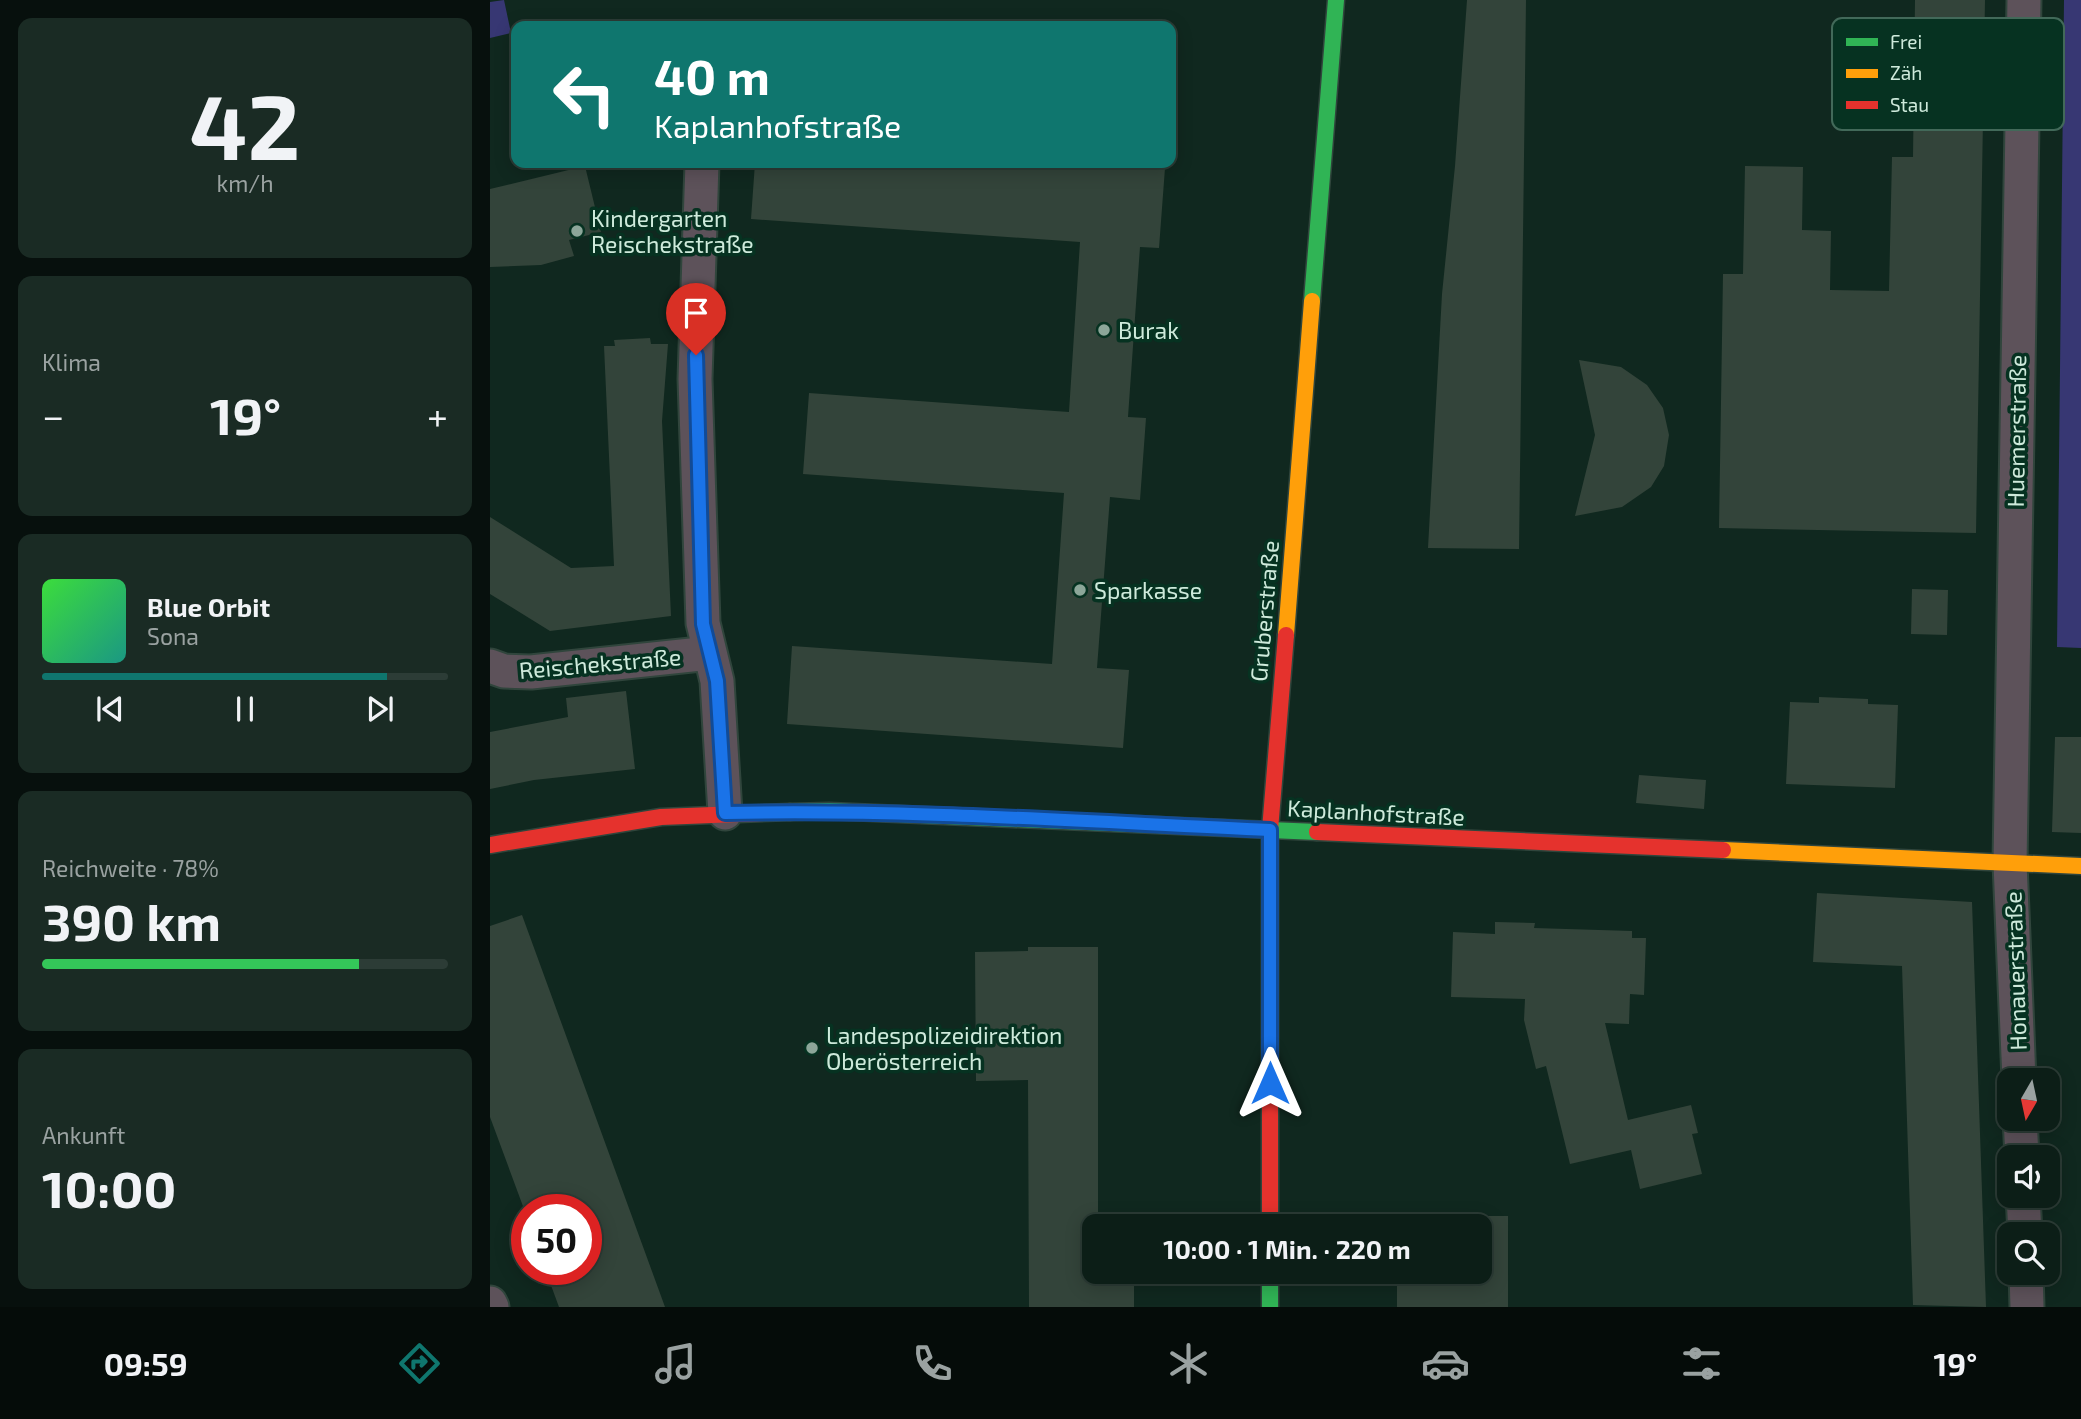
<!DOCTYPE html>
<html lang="de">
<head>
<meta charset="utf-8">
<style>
  body { margin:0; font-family:"Exo 2",sans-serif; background:#1a2b24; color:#f1f3f6; height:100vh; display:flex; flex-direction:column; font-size:26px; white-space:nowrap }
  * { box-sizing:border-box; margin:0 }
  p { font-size:23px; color:#9aa2a1 }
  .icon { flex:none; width:38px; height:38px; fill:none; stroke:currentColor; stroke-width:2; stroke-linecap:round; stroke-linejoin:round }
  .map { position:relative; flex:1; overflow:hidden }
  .side { display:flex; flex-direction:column; gap:18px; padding:18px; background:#07100d; width:490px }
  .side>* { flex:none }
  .top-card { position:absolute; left:21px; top:21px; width:665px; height:147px; border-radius:14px; box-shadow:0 4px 18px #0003,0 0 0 2px #2c3c36; background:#0f766e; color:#fff; overflow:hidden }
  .needle { width:46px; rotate:189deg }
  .tools { position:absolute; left:1507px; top:1068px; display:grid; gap:14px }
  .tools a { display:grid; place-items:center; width:63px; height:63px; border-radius:14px; background:#0c1e17; box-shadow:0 4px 18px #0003,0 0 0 2px #2c3c36; font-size:35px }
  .speed { position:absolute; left:21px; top:1194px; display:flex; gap:14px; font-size:35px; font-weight:700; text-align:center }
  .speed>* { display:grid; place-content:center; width:91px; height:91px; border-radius:50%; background:#0c1e17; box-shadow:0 4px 18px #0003,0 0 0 2px #2c3c36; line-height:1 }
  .speed .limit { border:10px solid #d22; background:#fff; color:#111 }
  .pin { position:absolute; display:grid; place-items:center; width:60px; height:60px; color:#fff; margin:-72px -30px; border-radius:50% 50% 50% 0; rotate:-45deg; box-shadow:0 0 7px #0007 }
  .pin .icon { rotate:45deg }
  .me { position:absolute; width:77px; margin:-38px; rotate:0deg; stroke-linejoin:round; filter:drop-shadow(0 0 5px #0008) }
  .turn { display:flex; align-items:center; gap:24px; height:147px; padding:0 28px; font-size:32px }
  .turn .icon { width:91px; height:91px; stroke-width:2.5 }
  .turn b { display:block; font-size:49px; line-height:60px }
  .big { font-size:52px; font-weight:700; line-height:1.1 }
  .side .card { flex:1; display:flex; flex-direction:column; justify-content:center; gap:10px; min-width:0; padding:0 24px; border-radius:14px; background:#1a2b24 }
  .side .dial { align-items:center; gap:0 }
  .dial b { font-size:91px; line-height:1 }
  .song { display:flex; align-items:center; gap:21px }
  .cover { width:84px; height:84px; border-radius:10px; background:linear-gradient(135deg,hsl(120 70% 55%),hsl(170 70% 35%)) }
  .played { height:7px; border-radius:4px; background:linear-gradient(90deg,#0f766e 85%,#2c3c36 85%) }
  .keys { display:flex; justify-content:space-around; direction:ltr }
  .heat { display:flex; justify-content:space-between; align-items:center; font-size:38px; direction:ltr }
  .charge { height:10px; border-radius:5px; background:linear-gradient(90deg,#34c759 78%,#2c3c36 0) }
  .trip { position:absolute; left:592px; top:1214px; width:410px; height:70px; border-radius:14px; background:#0c1e17; box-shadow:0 4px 18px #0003,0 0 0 2px #2c3c36; font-weight:700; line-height:70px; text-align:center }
  .dock { display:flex; height:112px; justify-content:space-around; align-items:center; background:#050c09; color:#9aa2a1 }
  .dock .icon { width:49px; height:49px }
  .dock .selected { color:#0f766e }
  .dock b { font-size:32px; color:#f1f3f6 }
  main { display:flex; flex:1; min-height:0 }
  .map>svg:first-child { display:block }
  .green { fill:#373773 }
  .building { fill:#33443a }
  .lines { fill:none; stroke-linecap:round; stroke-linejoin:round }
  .street-casing { stroke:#30453c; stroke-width:37 }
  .fast-casing { stroke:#30453c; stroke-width:19 }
  .slow-casing { stroke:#30453c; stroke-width:19 }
  .jam-casing { stroke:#30453c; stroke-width:19 }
  .street { stroke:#5d525a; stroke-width:33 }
  .fast { stroke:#30b455; stroke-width:16 }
  .slow { stroke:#ff9f0a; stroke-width:16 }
  .jam { stroke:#e5322d; stroke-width:16 }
  .route-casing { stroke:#114b97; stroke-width:18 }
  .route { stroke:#1a73e8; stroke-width:12 }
  .poi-dot { fill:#8ca699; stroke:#063221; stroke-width:2.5 }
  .labels { text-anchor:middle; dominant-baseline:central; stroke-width:7; stroke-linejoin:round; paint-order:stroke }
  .poi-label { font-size:23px; fill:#ceeadb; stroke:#063221; text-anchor:start }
  .street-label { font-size:23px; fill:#ceeadb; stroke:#063221 }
  .key { fill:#063221; stroke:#426959; stroke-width:2 }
  .key-label { font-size:19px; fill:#ceeadb }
</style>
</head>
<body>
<main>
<section class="side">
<div class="card dial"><b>42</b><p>km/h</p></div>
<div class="card"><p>Klima</p>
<div class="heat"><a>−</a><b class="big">19°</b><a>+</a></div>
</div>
<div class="card">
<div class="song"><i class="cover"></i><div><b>Blue Orbit</b><p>Sona</p></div></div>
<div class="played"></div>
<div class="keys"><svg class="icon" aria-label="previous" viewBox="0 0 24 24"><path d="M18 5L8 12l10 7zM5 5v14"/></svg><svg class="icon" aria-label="pause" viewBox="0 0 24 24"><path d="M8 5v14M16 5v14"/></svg><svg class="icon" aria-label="next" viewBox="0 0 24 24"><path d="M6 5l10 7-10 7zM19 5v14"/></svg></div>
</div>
<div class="card"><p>Reichweite · 78%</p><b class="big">390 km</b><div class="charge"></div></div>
<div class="card"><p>Ankunft</p><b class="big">10:00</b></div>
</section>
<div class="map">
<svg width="1591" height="1307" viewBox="0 0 1591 1307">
  <rect width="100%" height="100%" fill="#10281f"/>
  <!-- green -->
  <path class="green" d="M14,0L21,33L0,38V2Z
    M1574,0H1591V648L1567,647Z"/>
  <!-- building -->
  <path class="building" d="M977,0H1036L1029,549L938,548L952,294L965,166Z
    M1425,0H1495L1486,533L1229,528L1233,274H1253L1255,166L1313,167L1312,230L1341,231L1340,290L1399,291L1402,157H1423Z
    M265,163H608L675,168L669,248L650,247L638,417L656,418L650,500L620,497L607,668L639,670L633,748L297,724L302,646L562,664L574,493L313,474L319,393L579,412L590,242L261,219Z
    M95,166L111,232L79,240L84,256L51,265L0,267V189Z
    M160,338L161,344H178L172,421L181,616L60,631L0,594V517L81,568L124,566L114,346H125L124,340Z
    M1089,360L1131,367L1157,385L1173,408L1179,435L1174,466L1161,487L1132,507L1085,516L1105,435Z
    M1422,589L1458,590L1457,635L1421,634Z
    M136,691L145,769L44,780L0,789V732L78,717L76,698Z
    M1329,697L1378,699V704L1408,705L1405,788L1296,784L1300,702L1329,703Z
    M1565,737H1591V833L1562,832Z
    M1149,775L1216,780L1214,809L1146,803Z
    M1327,893L1482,902L1496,1307L1423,1305L1412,966L1323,962Z
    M32,915L175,1307H69L55,1269H96V1209H34L0,1117V926Z
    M1005,922L1045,923L1044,928L1142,931V938H1156L1154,995L1140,994L1139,1024L1115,1023L1138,1120L1201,1105L1208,1133L1202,1134L1212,1174L1150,1189L1141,1150L1080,1164L1056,1066L1046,1069L1034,1020L1035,999L961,997L963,932L1005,934Z
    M538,947H608V1227H604V1272H608V1277H644V1307H539L538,1080L486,1081L485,952L538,951Z
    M907,1216H1018V1307H907V1272H989V1227H907Z"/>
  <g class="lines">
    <defs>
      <path id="street" d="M212,163L205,379L213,623L227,681L235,813
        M0,666L14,671L41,672L220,653
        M1529,1080L1520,863L1534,0
        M1530,1118L1532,1157
        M1533,1195L1535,1234
        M1536,1272L1537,1307
        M0,1303L2,1307"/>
      <path id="fast" d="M822,301L846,0
        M300,812L339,811L827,832
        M780,1272V1307"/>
      <path id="slow" d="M796,635L822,301
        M1233,850L1591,866"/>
      <path id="jam" d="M827,832L1233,850
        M0,845L171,817L300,812
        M780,1227V830L796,635"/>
    </defs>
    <!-- street casing -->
    <use href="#street" class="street-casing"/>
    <!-- fast casing -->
    <use href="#fast" class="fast-casing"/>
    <!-- slow casing -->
    <use href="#slow" class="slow-casing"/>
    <!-- jam casing -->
    <use href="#jam" class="jam-casing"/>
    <!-- street -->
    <use href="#street" class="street"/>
    <!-- fast -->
    <use href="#fast" class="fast"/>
    <!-- slow -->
    <use href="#slow" class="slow"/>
    <!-- jam -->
    <use href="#jam" class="jam"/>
  </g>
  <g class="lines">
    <defs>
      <path id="route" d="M206,355L213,624L227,681L235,813C417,809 598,822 780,830V1083"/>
    </defs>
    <!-- route casing -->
    <use href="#route" class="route-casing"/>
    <!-- route -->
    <use href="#route" class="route"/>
  </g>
  <!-- markers -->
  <g class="poi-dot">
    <circle cx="87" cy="231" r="7"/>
    <circle cx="614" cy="330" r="7"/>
    <circle cx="590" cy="590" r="7"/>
    <circle cx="322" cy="1048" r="7"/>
  </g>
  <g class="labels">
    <!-- poi labels -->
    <g class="poi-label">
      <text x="101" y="218">Kindergarten<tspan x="101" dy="26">Reischekstraße</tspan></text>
      <text x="628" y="330">Burak</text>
      <text x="604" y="590">Sparkasse</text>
      <text x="336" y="1035">Landespolizeidirektion<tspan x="336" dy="26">Oberösterreich</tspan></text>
    </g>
    <!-- street labels -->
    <g class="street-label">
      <text transform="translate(1526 431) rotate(-89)">Huemerstraße</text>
      <text transform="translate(774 611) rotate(-85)">Gruberstraße</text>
      <text transform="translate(110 663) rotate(-5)">Reischekstraße</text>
      <text transform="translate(886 812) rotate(3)">Kaplanhofstraße</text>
      <text transform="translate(1525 971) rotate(-92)">Honauerstraße</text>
    </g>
  </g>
  <!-- legend -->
  <rect x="1342" y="18" width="232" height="112" rx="10" class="key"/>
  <rect x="1356" y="38" width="32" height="8" fill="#30b455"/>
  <rect x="1356" y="69" width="32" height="9" fill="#ff9f0a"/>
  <rect x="1356" y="101" width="32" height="8" fill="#e5322d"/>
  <g class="key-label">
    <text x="1400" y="49">Frei</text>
    <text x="1400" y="80">Zäh</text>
    <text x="1400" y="112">Stau</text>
  </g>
</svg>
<div class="tools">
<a><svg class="needle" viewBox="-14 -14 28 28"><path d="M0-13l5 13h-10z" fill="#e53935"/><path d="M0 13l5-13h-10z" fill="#9aa2a1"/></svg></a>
<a><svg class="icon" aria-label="sound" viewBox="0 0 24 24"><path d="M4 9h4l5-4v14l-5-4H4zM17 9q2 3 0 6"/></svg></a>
<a><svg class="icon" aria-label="search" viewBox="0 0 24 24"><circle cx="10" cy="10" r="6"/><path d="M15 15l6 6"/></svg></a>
</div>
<div class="speed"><div class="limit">50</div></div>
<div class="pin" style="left:206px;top:355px;background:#d93025"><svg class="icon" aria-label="arrive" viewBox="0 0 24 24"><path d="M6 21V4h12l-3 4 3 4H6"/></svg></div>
<svg class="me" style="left:780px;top:1083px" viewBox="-20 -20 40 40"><path d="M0-17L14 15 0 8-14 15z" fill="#1a73e8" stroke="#fff" stroke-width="4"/></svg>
<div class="trip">10:00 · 1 Min. · 220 m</div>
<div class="top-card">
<div class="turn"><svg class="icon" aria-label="left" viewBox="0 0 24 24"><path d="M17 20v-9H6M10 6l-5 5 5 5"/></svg><div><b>40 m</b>Kaplanhofstraße</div></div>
</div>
</div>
</main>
<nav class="dock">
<b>09:59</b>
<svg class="icon selected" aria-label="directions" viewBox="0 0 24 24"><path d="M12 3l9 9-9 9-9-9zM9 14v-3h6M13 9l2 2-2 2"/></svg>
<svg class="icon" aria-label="music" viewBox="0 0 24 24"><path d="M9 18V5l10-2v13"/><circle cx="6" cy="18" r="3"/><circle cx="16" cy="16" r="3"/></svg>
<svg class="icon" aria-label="phone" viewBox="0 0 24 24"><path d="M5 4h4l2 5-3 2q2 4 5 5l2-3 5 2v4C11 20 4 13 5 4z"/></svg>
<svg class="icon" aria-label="climate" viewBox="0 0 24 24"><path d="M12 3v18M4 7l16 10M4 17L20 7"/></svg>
<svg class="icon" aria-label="car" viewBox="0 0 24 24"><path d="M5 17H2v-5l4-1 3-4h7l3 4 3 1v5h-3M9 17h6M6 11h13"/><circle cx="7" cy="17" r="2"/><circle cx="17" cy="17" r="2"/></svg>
<svg class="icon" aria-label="filters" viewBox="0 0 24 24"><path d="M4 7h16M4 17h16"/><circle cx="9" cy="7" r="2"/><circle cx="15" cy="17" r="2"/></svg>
<b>19°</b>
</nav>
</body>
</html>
